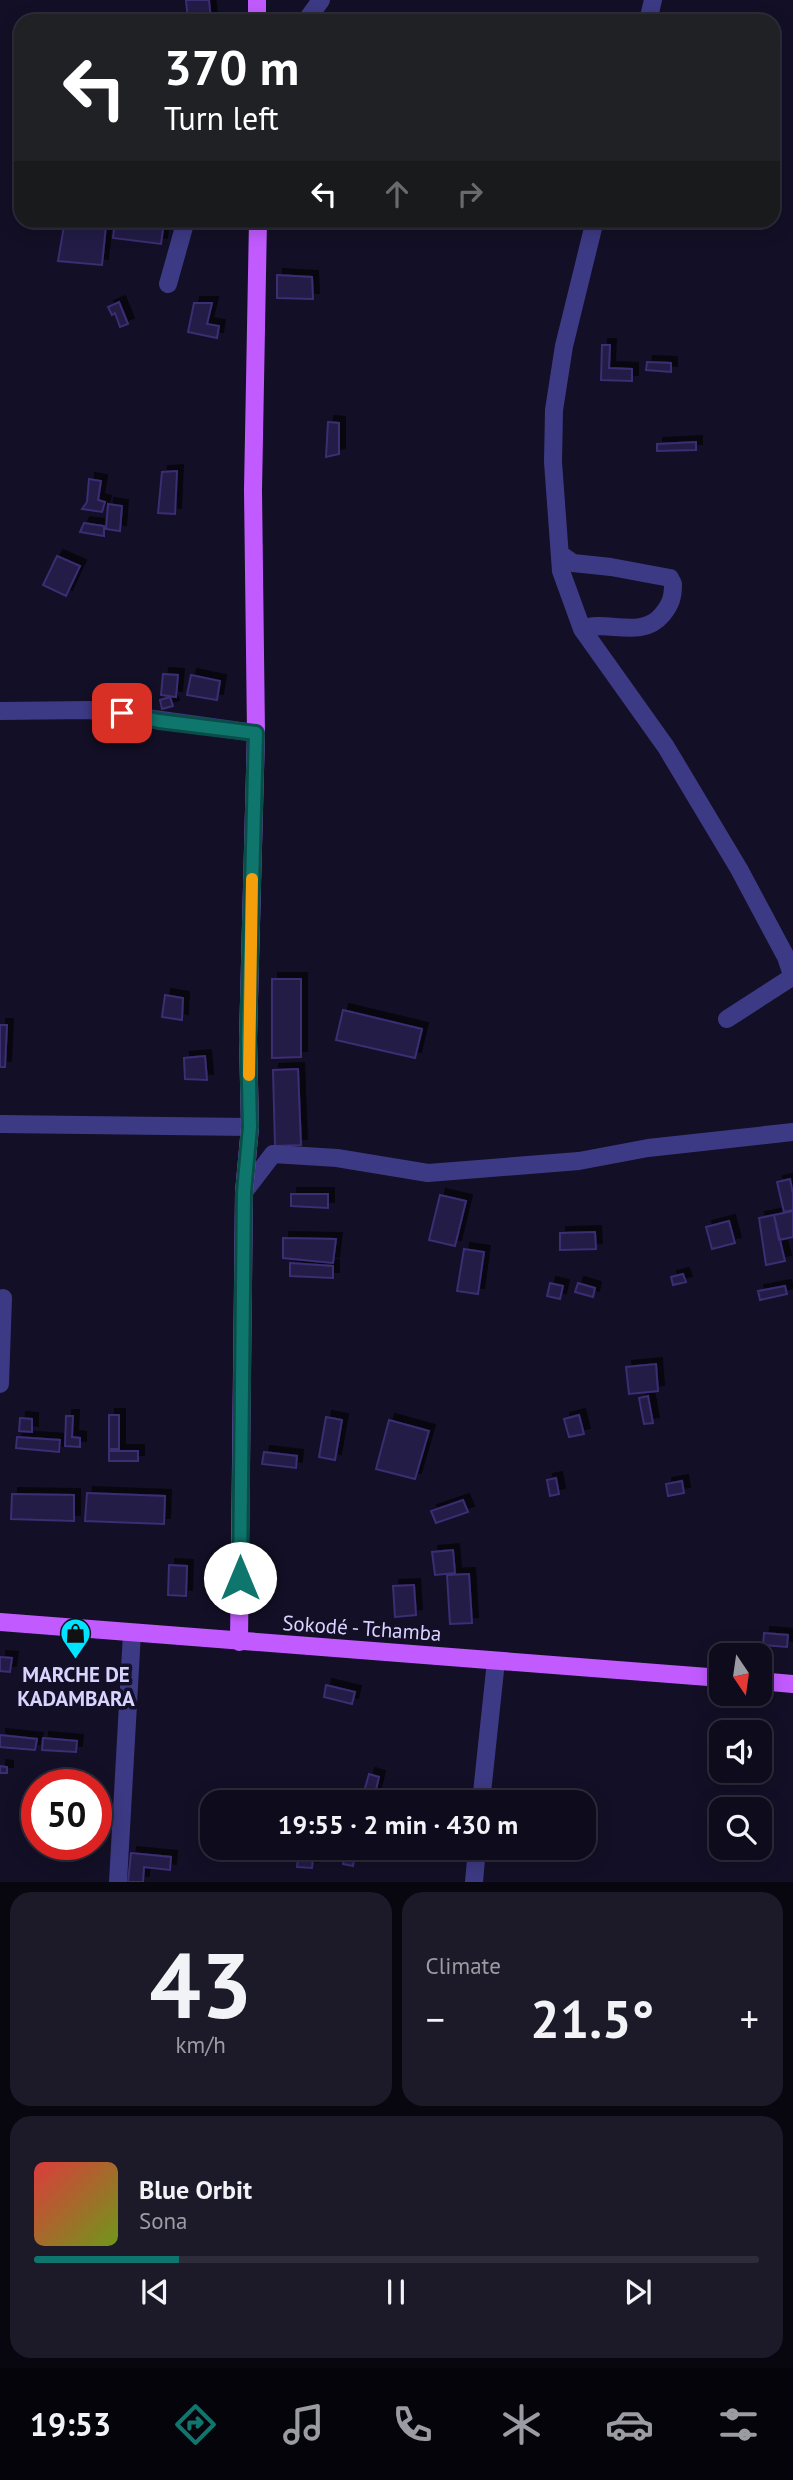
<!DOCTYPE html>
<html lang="en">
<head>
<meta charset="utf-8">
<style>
  body { margin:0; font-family:"PT Sans",sans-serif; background:#1c1929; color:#f1f3f6; height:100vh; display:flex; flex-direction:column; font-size:26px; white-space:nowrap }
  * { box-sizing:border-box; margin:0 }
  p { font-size:23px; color:#9b9ba3 }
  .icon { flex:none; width:38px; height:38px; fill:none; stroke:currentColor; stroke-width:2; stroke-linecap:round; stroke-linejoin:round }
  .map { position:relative; height:1882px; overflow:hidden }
  .drawer { display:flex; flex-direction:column; gap:10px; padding:10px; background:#08060f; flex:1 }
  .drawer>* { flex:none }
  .banner { position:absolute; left:14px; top:14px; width:766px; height:214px; border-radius:21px; box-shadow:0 4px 18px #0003,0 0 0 2px #2e2b3b; background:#202124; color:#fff; overflow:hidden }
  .needle { width:46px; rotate:167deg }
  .buttons { position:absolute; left:709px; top:1643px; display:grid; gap:14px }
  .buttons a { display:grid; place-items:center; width:63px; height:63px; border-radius:14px; background:#0e0b1c; box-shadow:0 4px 18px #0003,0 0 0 2px #2e2b3b; font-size:35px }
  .speed { position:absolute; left:21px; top:1769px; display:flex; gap:14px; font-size:35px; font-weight:700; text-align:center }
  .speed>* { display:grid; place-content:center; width:91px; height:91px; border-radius:50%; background:#0e0b1c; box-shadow:0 4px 18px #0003,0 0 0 2px #2e2b3b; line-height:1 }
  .speed .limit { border:10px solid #d22; background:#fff; color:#111 }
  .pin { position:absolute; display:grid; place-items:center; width:60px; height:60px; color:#fff; margin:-30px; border-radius:14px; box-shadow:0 4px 10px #0006 }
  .me { position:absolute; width:77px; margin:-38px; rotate:0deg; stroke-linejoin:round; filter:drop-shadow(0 0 5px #0008) }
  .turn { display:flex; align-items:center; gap:24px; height:147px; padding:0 35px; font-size:32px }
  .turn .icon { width:91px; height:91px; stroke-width:2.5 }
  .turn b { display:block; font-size:49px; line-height:60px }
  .lanes { display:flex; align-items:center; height:66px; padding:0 35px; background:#0003; justify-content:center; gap:35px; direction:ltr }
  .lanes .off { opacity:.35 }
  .big { font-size:52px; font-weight:700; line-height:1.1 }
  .drawer .widget { flex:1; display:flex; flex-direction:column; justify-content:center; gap:10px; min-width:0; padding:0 24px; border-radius:21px; background:#1c1929 }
  .drawer .dial { align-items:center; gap:0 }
  .dial b { font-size:91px; line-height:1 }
  .song { display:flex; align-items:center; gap:21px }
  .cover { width:84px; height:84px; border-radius:10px; background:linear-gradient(135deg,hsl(0 70% 55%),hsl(80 70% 35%)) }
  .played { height:7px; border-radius:4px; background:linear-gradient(90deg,#0f766e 20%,#2e2b3b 20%) }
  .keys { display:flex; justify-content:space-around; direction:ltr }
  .heat { display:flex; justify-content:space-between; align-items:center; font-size:38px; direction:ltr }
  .drawer .tiles { flex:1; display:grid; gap:10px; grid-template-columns:1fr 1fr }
  .widget:last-child { grid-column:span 2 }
  .trip { position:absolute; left:200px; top:1790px; width:396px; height:70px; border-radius:21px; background:#0e0b1c; box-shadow:0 4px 18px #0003,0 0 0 2px #2e2b3b; font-weight:700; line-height:70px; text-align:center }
  .tabs { display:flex; height:112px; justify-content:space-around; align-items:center; background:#06040b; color:#9b9ba3 }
  .tabs .icon { width:49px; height:49px }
  .tabs .on { color:#0f766e }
  .tabs b { font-size:32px; color:#f1f3f6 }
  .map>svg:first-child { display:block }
  .building { fill:#241b47; stroke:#3b2d73; stroke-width:2; filter:url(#shadow) }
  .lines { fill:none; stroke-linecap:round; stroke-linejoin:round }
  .minor { stroke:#3d3a85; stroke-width:18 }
  .major { stroke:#c25bff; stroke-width:18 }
  .route-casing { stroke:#0a4d48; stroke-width:18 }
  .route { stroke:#0f766e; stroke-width:12 }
  .slow { stroke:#f59e0b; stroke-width:12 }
  .labels { text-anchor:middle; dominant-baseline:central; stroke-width:7; stroke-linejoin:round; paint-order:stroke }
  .street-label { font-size:21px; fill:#d9d4ff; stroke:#130f26 }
  .poi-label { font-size:21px; font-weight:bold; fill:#d9d4ff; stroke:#130f26 }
</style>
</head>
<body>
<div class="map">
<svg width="793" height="1882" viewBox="0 0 793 1882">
  <defs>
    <filter id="shadow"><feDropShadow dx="6" dy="-6" stdDeviation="0" flood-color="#0009"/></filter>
  </defs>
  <rect width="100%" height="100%" fill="#130f26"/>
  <!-- building -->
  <path class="building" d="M186,0H209L211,21H188Z
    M65,220L106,225L102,265L58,261Z
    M149,220L164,222L161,244L113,238L115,221L148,226Z
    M277,275L312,277L313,299L277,298Z
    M119,302L128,324L120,327L115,313L112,315L108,307Z
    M194,303H212L207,324L219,326L217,338L188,332Z
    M602,345H610L609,368L632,369V381L601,380Z
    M647,362L671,363V372L646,370Z
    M328,422L339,423V454L326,457Z
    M696,442V450L657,451V444Z
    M177,471L175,514L158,513L162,472Z
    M89,479L101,481L98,500L105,502L102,512L82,509L87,502Z
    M108,504L122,506L120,531L106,529Z
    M84,523L104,526V536L80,532Z
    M57,556L80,566L66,596L43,585Z
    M163,674L178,675L176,697L161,695Z
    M191,675L220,681L217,700L187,695Z
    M170,697L173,706L162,709L160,700Z
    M272,979H301V1057L272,1058Z
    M165,995L183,998L182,1020L162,1017Z
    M343,1010L422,1029L415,1058L336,1040Z
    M0,1025H7L5,1067H0Z
    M205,1056L207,1080L185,1079L184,1058Z
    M298,1069L301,1145L275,1146L273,1070Z
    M790,1179L793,1194V1210L784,1212L777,1182Z
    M291,1194H328V1208L291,1206Z
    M440,1195L466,1201L455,1246L429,1240Z
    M793,1211V1237L779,1240L774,1215Z
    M774,1215L785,1261L766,1265L759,1218Z
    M729,1221L735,1243L712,1249L706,1227Z
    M595,1232L596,1249L560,1250V1233Z
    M283,1238L336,1239L333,1263L283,1258Z
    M464,1249L484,1252L478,1294L457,1291Z
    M290,1263L333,1266V1278L290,1276Z
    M683,1274L686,1282L673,1285L671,1277Z
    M550,1283L563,1286L560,1299L547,1296Z
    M578,1283L595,1288L593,1297L575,1292Z
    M785,1286L787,1294L760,1300L758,1291Z
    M656,1364L658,1391L629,1394L626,1367Z
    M648,1396L653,1423L644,1424L639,1398Z
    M109,1415H119V1449H109Z
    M579,1415L584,1434L569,1437L564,1419Z
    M66,1416H73L72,1437L80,1438V1447L65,1446Z
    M326,1417L342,1420L335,1460L319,1457Z
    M20,1418L32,1419V1432L19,1431Z
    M389,1420L429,1431L415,1479L376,1469Z
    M17,1437L60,1440L59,1452L16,1448Z
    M109,1451H138V1461H109Z
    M264,1452L297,1456L296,1468L262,1464Z
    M556,1478L559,1494L550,1496L547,1480Z
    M682,1481L684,1493L668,1496L666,1484Z
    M87,1493L165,1496L164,1524L85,1521Z
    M12,1494L74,1495V1521L11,1519Z
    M463,1500L468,1512L436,1523L431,1511Z
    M453,1550L455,1573L435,1575L432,1552Z
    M169,1565L187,1566L186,1596L168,1595Z
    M469,1574L472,1623L450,1624L447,1575Z
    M414,1585L416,1615L395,1617L393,1586Z
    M764,1633L788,1635L787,1647L763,1645Z
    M0,1657L12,1658L10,1672L0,1671Z
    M326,1685L355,1692L352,1704L324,1697Z
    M0,1735L37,1739L35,1750L0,1747Z
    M43,1738L77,1741L76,1752L42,1750Z
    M0,1766L7,1767V1773H0Z
    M369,1774L379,1777L373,1802H361Z
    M299,1848H314L312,1868L297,1867Z
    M346,1848H356L353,1866L343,1864Z
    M455,1848H463V1857L454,1856Z
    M131,1853L171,1857L170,1870L144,1867L143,1882H128Z"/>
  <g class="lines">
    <!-- minor -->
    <path class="minor" d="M306,21L321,0
      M648,21L653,0
      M595,220L564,346L554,410L553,462L561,571L582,629L666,747L739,869L786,957L793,978
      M168,284L186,220
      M560,554L573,563L611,567L670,578L673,584C673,597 671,604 662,615C641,640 606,619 582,629
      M0,711L89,710L256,733
      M727,1019L792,977
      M0,1124L250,1127
      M244,1192L273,1154L337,1158L428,1173L579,1161L648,1148L793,1132
      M0,1384L3,1298
      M481,1802L496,1661
      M118,1882L132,1633
      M474,1882L477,1848"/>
    <!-- major -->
    <path class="major" d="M257,21V0
      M0,1622L721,1678
      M239,1642L244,1192L250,1127L248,1039L256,733L253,490L258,220
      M760,1681L793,1684"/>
  </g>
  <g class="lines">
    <defs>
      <path id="route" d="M122,713L159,721L256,733L248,1039L250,1127L244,1192L240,1578"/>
    </defs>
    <!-- route casing -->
    <use href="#route" class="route-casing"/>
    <!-- route -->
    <use href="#route" class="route"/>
    <!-- slow -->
    <path class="slow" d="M249,1075L252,879"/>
  </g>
  <!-- icons -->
  <defs>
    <symbol id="shop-pin" viewBox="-11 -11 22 30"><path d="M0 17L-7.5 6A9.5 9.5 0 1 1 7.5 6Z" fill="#00e5ff" stroke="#130f26"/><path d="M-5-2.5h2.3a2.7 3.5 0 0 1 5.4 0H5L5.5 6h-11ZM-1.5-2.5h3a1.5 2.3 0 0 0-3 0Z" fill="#111"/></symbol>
  </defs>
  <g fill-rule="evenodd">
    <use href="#shop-pin" x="58" y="1616" width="35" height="47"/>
  </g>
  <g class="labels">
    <!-- street labels -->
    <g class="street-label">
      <text transform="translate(362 1628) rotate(4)">Sokodé - Tchamba</text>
    </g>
    <!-- poi labels -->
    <g class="poi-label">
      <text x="76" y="1674">MARCHE DE<tspan x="76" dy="24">KADAMBARA</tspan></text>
    </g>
  </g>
</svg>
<div class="buttons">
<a><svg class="needle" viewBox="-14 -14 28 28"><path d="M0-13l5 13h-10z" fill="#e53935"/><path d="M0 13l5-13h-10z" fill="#9b9ba3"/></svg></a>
<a><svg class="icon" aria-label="sound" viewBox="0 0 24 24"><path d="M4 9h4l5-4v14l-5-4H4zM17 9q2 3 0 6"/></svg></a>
<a><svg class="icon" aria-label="search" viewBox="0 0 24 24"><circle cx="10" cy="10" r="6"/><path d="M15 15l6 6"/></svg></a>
</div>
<div class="speed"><div class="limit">50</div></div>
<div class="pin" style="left:122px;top:713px;background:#d93025"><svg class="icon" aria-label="arrive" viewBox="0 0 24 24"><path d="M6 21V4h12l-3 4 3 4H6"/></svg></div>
<svg class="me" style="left:240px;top:1578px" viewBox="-20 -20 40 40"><circle r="19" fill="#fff"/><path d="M0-13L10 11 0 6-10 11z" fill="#0f766e"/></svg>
<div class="trip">19:55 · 2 min · 430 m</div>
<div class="banner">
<div class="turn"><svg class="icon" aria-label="left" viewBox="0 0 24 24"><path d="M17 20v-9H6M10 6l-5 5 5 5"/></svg><div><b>370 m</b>Turn left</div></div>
<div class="lanes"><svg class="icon" aria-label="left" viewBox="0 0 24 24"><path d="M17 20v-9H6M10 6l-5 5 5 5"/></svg><svg class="icon off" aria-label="ahead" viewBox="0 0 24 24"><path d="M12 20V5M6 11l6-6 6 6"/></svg><svg class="icon off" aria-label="right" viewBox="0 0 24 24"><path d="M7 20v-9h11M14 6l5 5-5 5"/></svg></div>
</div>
</div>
<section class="drawer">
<div class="tiles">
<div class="widget dial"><b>43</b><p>km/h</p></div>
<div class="widget"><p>Climate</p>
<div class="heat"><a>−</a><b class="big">21.5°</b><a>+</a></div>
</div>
<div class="widget">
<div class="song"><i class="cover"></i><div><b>Blue Orbit</b><p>Sona</p></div></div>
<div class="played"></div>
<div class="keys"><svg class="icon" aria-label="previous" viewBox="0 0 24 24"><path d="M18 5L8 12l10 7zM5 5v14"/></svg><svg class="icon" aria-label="pause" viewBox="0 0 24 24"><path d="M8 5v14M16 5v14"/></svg><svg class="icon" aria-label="next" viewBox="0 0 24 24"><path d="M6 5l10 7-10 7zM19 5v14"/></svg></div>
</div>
</div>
</section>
<nav class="tabs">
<b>19:53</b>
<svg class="icon on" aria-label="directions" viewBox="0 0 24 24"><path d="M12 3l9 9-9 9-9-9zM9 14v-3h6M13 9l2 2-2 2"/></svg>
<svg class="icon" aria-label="music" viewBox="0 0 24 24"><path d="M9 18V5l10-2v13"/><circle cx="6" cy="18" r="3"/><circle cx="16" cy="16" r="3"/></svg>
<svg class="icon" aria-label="phone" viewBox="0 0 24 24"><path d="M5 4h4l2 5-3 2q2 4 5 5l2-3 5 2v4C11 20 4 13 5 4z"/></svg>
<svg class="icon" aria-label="climate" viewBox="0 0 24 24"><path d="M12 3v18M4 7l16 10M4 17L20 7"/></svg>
<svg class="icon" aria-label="car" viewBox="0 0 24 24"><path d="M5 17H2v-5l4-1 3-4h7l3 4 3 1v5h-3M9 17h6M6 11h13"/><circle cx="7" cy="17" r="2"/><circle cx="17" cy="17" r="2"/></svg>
<svg class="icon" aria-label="filters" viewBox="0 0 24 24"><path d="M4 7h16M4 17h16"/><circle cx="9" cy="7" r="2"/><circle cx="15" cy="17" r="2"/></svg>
</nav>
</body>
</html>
